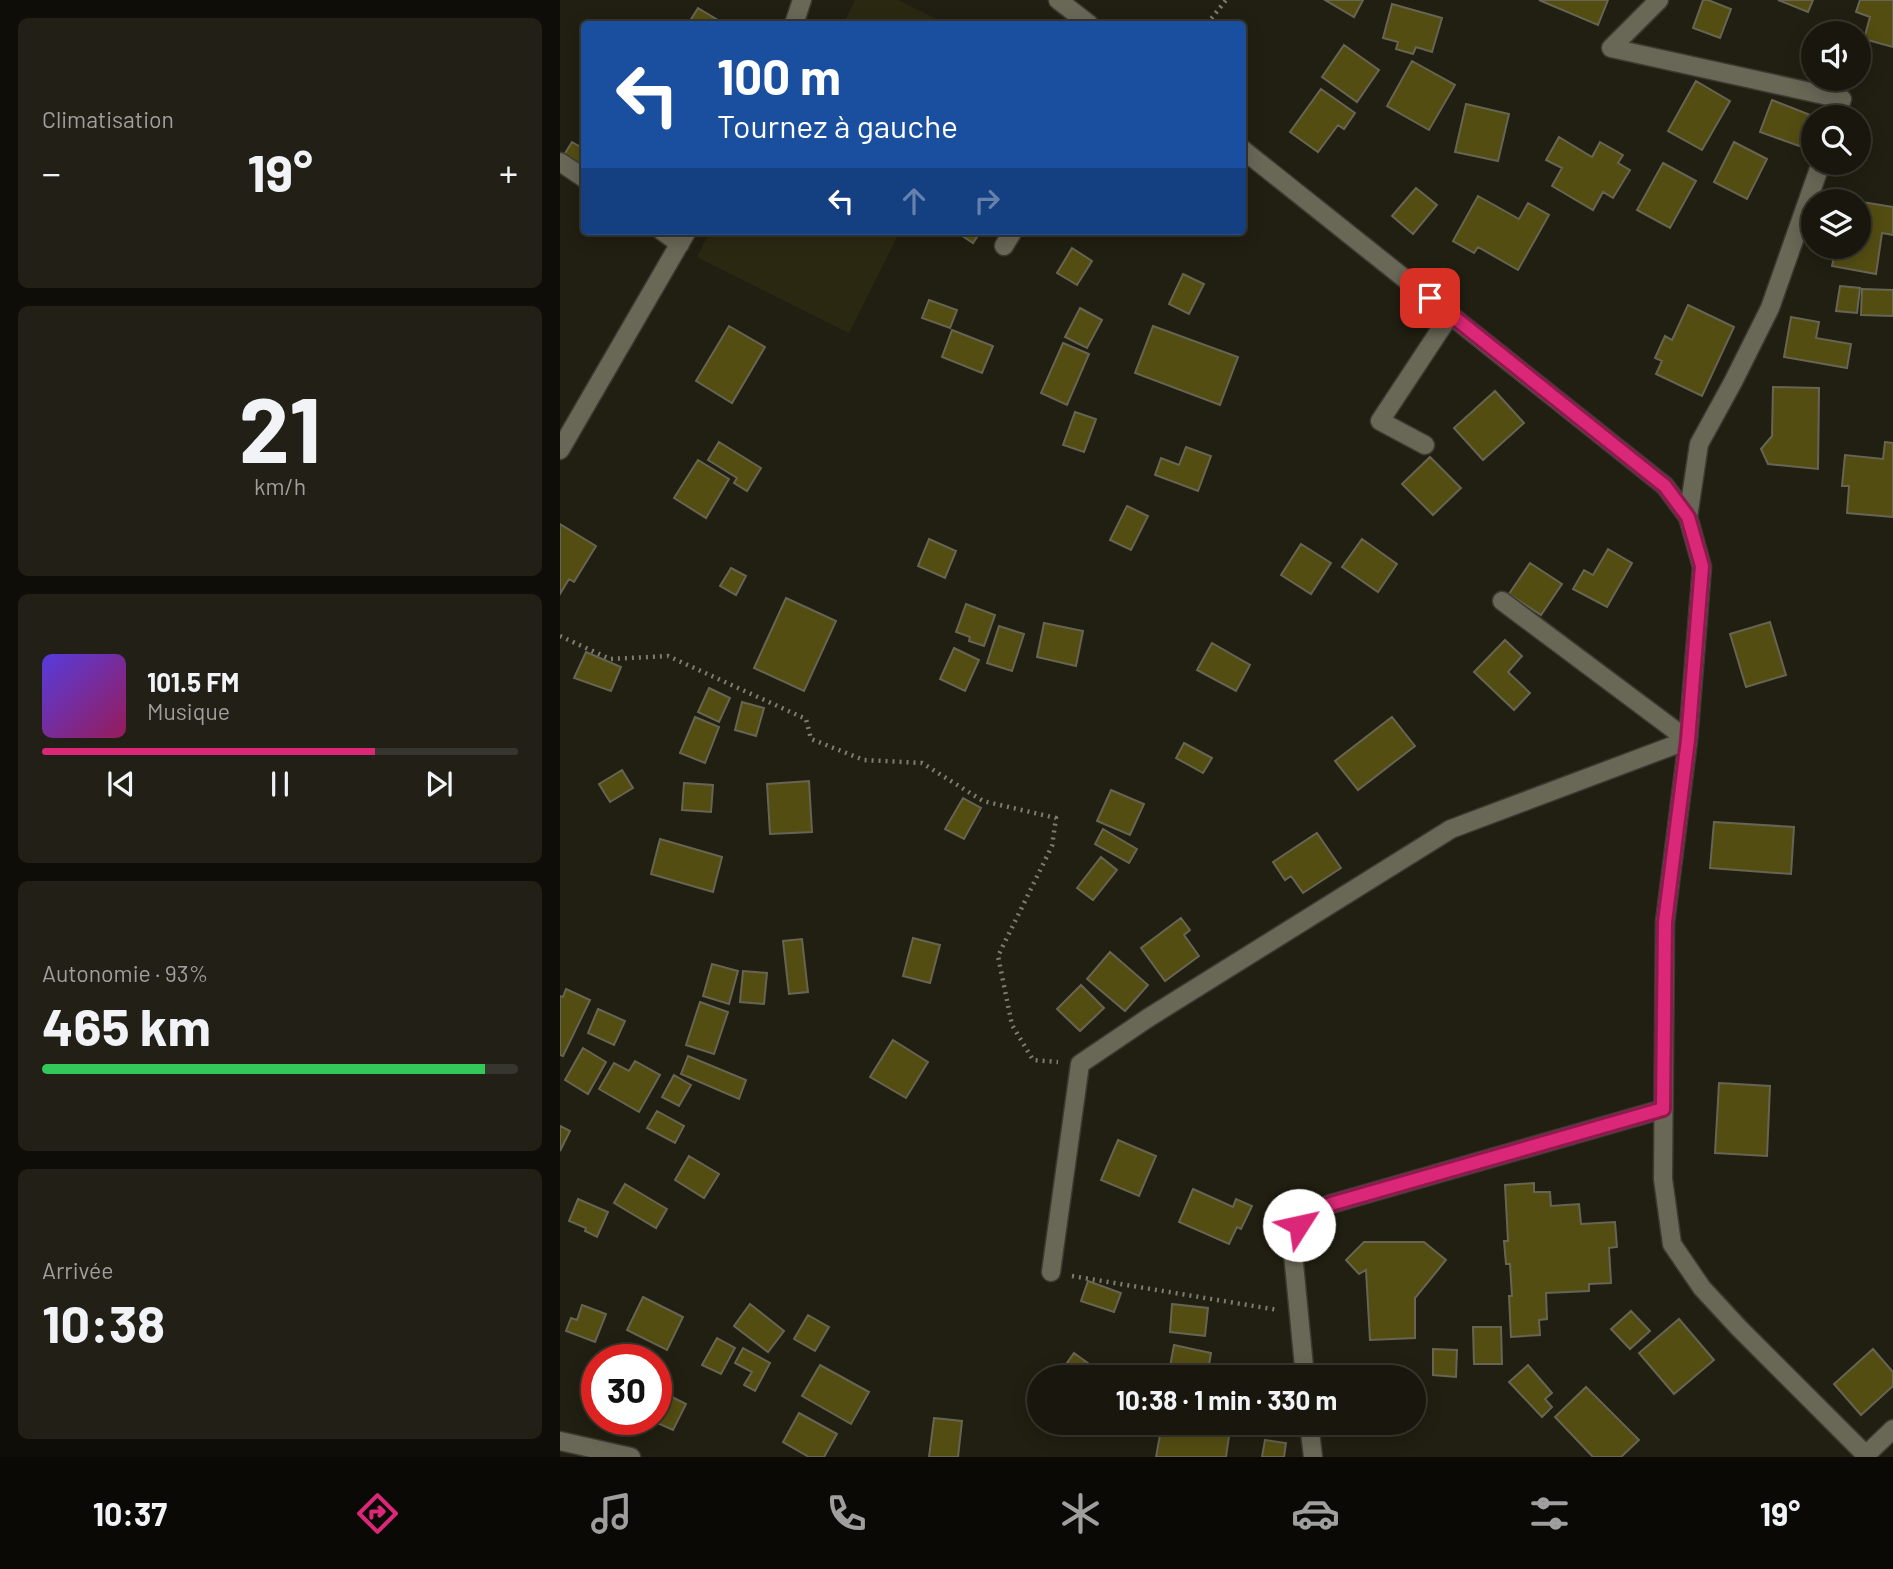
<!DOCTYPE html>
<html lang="fr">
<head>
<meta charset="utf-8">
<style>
  body { margin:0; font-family:Barlow,sans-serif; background:#222016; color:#f1f3f6; height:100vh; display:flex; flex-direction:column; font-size:26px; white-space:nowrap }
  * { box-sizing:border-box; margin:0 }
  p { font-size:23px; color:#9f9f9d }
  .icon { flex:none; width:38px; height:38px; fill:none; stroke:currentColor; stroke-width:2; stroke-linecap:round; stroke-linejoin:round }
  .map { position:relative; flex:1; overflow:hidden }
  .panel { display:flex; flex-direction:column; gap:18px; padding:18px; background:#0e0d07; width:560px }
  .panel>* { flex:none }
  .hud { position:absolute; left:21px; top:21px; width:665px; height:214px; border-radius:7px; box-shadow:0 4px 18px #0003,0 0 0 2px #37362e; background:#1a4fa0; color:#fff; overflow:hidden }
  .controls { position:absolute; left:1241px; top:21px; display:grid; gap:14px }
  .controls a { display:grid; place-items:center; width:70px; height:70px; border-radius:50%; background:#19170d; box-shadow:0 4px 18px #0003,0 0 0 2px #37362e; font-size:35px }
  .speed { position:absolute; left:21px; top:1344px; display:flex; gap:14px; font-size:35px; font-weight:700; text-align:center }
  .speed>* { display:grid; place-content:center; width:91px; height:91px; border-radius:50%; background:#19170d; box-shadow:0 4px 18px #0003,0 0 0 2px #37362e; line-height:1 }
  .speed .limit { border:10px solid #d22; background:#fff; color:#111 }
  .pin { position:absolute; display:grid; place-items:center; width:60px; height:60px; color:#fff; margin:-30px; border-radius:14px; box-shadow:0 4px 10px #0006 }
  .me { position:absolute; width:77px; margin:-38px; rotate:55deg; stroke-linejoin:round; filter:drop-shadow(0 0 5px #0008) }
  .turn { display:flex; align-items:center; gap:24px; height:147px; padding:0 21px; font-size:32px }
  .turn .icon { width:91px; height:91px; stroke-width:2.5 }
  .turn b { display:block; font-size:49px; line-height:60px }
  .lanes { display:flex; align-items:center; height:66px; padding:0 21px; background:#0003; justify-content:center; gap:35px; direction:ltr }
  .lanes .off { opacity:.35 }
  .big { font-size:52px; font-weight:700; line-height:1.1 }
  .panel .tile { flex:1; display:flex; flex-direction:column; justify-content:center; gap:10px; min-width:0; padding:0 24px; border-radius:10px; background:#222016 }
  .panel .dial { align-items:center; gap:0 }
  .dial b { font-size:91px; line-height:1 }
  .song { display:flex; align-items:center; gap:21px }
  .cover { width:84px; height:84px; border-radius:10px; background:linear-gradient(135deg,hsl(250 70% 55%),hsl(330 70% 35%)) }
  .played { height:7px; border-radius:4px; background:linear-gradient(90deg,#db2777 70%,#37362e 70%) }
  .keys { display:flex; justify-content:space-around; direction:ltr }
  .heat { display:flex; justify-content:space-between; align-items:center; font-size:38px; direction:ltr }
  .charge { height:10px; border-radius:5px; background:linear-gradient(90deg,#34c759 93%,#37362e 0) }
  .trip { position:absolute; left:467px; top:1365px; width:399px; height:70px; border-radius:35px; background:#19170d; box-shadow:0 4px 18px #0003,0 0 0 2px #37362e; font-weight:700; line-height:70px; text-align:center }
  .tab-bar { display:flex; height:112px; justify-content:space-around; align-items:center; background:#0a0905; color:#9f9f9d }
  .tab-bar .icon { width:49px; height:49px }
  .tab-bar .current { color:#db2777 }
  .tab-bar b { font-size:32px; color:#f1f3f6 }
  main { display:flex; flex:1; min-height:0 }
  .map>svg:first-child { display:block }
  .built { fill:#2b2812 }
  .building { fill:#544d12; stroke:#666453; stroke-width:2 }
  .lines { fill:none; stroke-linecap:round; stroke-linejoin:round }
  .minor-casing { stroke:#3c3a32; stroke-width:21 }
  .path { stroke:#7e7c71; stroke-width:4.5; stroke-dasharray:2 5; stroke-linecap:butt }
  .minor { stroke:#696756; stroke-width:18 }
  .route-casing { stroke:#8e194d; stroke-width:18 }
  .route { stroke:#db2777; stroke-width:12 }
</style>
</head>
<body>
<main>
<section class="panel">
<div class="tile"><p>Climatisation</p>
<div class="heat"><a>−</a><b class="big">19°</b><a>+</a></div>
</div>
<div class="tile dial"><b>21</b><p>km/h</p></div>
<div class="tile">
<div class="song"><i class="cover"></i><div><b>101.5 FM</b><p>Musique</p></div></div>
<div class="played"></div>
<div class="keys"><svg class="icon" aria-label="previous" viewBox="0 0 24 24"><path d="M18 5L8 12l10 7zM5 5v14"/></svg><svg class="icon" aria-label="pause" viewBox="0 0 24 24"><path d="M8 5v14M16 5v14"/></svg><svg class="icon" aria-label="next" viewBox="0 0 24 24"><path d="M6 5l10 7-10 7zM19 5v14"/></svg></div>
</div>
<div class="tile"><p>Autonomie · 93%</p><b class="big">465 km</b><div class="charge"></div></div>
<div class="tile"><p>Arrivée</p><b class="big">10:38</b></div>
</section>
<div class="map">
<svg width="1333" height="1457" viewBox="0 0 1333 1457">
  <rect width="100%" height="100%" fill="#211f11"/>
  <!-- built -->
  <path class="built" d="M295,0H338L387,24H283Z
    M150,231H340L289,333L137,257Z"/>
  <!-- building -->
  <path class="building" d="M765,0H803L794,17Z
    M979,0H1048L1038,25Z
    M1143,0H1148L1171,9L1160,38L1133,28Z
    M1218,0H1253L1248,12Z
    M1300,0H1333V47L1304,39L1310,17L1296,12Z
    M832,4L882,18L872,52L856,47L853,54L836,49L838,42L823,38Z
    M138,8L161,22L159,24H128Z
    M784,45L819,70L797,102L762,77Z
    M852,61L895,85L869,130L827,106Z
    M1136,81L1170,101L1142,150L1108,131Z
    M761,89L795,113L784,129L778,125L758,152L730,132Z
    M1212,100L1253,116L1242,147L1200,132Z
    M906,104L949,114L938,161L895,152Z
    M999,137L1032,157L1040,142L1063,155L1058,163L1070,170L1053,198L1043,192L1033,210L992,186L1002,168L986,160Z
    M12,142L24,149V167L4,155Z
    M1174,142L1207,159L1187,199L1154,182Z
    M1103,163L1136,181L1110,228L1077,210Z
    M856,188L877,205L853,234L832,216Z
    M918,196L959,219L968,203L989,215L958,270L918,247L914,253L893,241Z
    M1284,199L1333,207V235L1322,233L1316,274L1272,266L1276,247H1298V201H1283Z
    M395,231H421L413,243Z
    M512,248L532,261L517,285L497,273Z
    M623,274L644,284L629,314L609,304Z
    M1280,286L1300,288L1297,313L1276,311Z
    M1302,289L1333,290V316L1301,315Z
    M369,300L397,310L390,328L362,318Z
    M1128,305L1174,327L1142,396L1096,374L1102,361L1095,358L1105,336L1112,340Z
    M520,308L542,320L527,348L505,337Z
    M1231,317L1259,322L1256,338L1291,344L1287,368L1224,357Z
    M169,326L205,347L172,403L136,381Z
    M593,326L678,357L660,405L575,373Z
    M392,330L433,346L422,373L382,357Z
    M503,343L529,354L507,405L481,393Z
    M1213,387L1259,388L1258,469L1208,464L1201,449L1212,436Z
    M935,391L964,423L923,460L894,428Z
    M515,412L536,419L524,452L503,445Z
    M159,442L201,468L187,491L174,483L177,478L148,460Z
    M1325,442L1333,443V517L1287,513L1289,486H1282L1285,455L1323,459Z
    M626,447L651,456L638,491L595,475L601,458L619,465Z
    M870,457L901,488L873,515L842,484Z
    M138,460L169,479L146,518L114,498Z
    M567,506L588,516L571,550L550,540Z
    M0,524L36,546L14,582L9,579L0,594Z
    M369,539L396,551L385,578L358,566Z
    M802,539L837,564L818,592L782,567Z
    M741,544L771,563L751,594L721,575Z
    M1048,549L1072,563L1047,607L1013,589L1024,570L1033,575Z
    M970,563L1002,584L981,615L949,594Z
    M171,568L186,576L176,595L160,586Z
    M226,598L276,621L244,691L194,668Z
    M406,604L435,615L424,646L409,641L410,637L396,632Z
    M1210,622L1226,675L1186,687L1170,634Z
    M484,623L523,631L516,666L477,657Z
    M439,626L464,634L452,671L427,663Z
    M945,640L962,656L948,672L970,693L954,710L914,672Z
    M652,643L690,665L676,691L637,670Z
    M394,648L419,660L405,691L380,679Z
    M26,652L61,667L51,691L14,678Z
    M149,688L170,698L159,722L138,712Z
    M182,702L204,708L196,736L175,730Z
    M135,717L159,727L145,763L120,753Z
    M832,717L855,746L798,790L775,761Z
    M624,743L652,758L643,773L616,758Z
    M62,770L73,788L50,802L39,784Z
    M249,781L252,832L210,834L207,784Z
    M124,783L153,785L151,812L122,810Z
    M551,790L584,804L570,835L537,821Z
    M403,798L421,808L404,839L385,829Z
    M1154,822L1234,827L1231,874L1150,868Z
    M543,829L577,849L569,863L535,844Z
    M757,833L781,868L743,893L731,876L725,880L713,862Z
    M100,839L162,857L153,892L91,874Z
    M541,857L557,870L533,900L517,888Z
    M621,918L630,930L624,935L639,956L605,981L581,948Z
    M353,938L380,945L370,983L343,976Z
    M242,939L248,992L229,994L223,941Z
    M550,952L588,985L565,1011L527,979Z
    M152,964L178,971L169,1004L143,996Z
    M183,971L207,973L204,1004L180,1002Z
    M521,985L544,1008L520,1031L497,1009Z
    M6,989L30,1000L3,1056L0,1055V996L3,997Z
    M140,1002L168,1012L154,1054L126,1045Z
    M38,1009L65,1021L54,1045L28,1033Z
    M333,1040L368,1062L346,1098L310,1077Z
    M23,1048L46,1062L28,1094L5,1080Z
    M128,1056L186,1080L179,1099L121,1074Z
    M75,1061L100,1075L79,1112L39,1089L54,1063L69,1071Z
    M114,1075L131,1085L119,1106L102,1097Z
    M1159,1083L1210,1086L1207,1156L1155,1153Z
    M97,1111L124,1126L115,1143L87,1128Z
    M0,1126L10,1131L0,1151Z
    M558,1140L596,1156L579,1196L541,1180Z
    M129,1156L159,1174L144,1198L115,1180Z
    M974,1183V1192H990L991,1206L1019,1204L1021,1224L1055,1222L1057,1247L1049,1248L1051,1283L1029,1284V1291L986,1293L987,1319L979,1320L980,1335L951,1337L949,1296H952L950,1264H946L944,1241H948L945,1185Z
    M65,1184L107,1209L96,1228L54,1203Z
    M633,1189L673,1207L676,1199L692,1206L681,1229L677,1227L669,1244L619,1222Z
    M18,1199L48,1212L37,1237L25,1231L26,1228L9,1221Z
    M804,1242H864L886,1260L855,1298V1338L810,1340L806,1270L799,1274L786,1260Z
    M528,1281L561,1293L554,1312L521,1301Z
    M83,1297L123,1317L107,1350L67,1330Z
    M190,1304L224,1331L208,1352L174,1326Z
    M612,1304L648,1308L645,1336L610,1332Z
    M22,1305L46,1314L35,1342L6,1331L11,1318L17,1320Z
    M1071,1311L1090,1331L1070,1349L1051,1329Z
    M248,1315L269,1327L255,1351L234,1339Z
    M1119,1319L1154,1360L1114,1394L1079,1353Z
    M913,1327H941L942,1364H914Z
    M157,1338L175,1348L161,1374L142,1365Z
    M614,1345L651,1353L649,1365L662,1368L660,1377H608Z
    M183,1348L210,1363L195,1391L184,1385L192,1372L175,1363Z
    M873,1349L897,1350L896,1377L873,1375Z
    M1313,1349L1333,1372V1386L1301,1415L1274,1384Z
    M514,1353L543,1374L541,1377H497Z
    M260,1365L309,1392L291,1424L242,1396Z
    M968,1365L992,1393L985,1399L992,1407L982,1417L949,1382Z
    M37,1379V1402L27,1397Z
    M1026,1387L1079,1440L1061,1457H1033L995,1417Z
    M106,1394L126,1404L113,1430L93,1421L96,1419V1415Z
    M239,1413L277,1434L264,1457H249L223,1442Z
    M374,1418L402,1421L398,1457H369Z
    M602,1424L669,1436L666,1457H596Z
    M705,1440L726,1443L724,1457H702Z"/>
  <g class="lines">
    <defs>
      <path id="minor" d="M498,0L529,24
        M1099,0L1051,48L1282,99L1276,117
        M234,24L242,0
        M682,149L1105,486L1128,517L1142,567L1128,740L1105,922L1103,1179L1112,1244L1142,1288L1179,1328L1308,1457
        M0,162L24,178
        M102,231L120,244
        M444,246L453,231
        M865,445L820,421L890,315
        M0,450L127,231
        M1128,517L1139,444L1173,382L1210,308L1261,163
        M491,1272L520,1064L588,1018L891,829L1128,740L942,601
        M745,1377L732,1243C741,1220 748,1213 771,1204L1103,1109
        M749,1423L753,1457
        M0,1441L71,1457
        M1306,1455L1333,1429"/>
    </defs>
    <!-- minor casing -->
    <use href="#minor" class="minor-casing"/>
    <!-- path -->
    <path class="path" d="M647,24L666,0
      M0,636L50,659L108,656L246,719L251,739L304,760L362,763L423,801L496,818L492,846L438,956L452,1025L473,1060L498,1062
      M512,1276L718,1310"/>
    <!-- minor -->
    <use href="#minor" class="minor"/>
  </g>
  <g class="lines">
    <defs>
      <path id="route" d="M739,1225L753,1211L771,1204L1103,1109L1105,922L1128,740L1142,566L1128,517L1105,486L870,298"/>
    </defs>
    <!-- route casing -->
    <use href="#route" class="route-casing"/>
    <!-- route -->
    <use href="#route" class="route"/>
  </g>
</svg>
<div class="controls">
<a><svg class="icon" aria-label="sound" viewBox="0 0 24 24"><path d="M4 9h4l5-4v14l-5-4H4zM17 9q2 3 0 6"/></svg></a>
<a><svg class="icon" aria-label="search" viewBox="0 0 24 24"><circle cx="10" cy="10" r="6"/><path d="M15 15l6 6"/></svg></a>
<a><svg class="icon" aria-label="layers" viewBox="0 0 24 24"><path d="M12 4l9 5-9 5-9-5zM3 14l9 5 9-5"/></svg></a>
</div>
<div class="speed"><div class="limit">30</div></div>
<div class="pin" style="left:870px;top:298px;background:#d93025"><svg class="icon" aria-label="arrive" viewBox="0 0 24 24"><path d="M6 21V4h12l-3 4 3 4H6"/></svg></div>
<svg class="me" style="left:739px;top:1225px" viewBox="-20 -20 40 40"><circle r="19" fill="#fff"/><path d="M0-13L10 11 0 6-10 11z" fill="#db2777"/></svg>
<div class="trip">10:38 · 1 min · 330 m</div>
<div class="hud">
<div class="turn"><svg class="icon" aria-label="left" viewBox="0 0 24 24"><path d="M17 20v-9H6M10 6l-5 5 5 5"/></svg><div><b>100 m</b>Tournez à gauche</div></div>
<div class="lanes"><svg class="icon" aria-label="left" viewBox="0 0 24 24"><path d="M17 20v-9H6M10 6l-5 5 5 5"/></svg><svg class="icon off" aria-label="ahead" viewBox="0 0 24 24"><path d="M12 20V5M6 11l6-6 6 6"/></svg><svg class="icon off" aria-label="right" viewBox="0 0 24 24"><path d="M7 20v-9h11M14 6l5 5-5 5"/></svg></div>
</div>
</div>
</main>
<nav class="tab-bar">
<b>10:37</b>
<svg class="icon current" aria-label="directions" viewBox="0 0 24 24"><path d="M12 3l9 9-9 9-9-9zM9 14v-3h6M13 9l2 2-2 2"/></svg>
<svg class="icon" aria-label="music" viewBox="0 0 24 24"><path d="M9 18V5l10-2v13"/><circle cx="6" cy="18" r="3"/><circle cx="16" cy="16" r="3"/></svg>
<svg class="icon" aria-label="phone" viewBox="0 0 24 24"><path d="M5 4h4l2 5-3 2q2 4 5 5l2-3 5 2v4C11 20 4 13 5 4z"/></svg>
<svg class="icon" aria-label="climate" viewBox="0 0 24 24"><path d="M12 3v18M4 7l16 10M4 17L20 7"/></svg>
<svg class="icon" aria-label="car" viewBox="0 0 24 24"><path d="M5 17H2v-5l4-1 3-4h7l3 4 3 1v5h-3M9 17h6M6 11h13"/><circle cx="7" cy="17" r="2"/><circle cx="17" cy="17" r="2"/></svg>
<svg class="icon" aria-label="filters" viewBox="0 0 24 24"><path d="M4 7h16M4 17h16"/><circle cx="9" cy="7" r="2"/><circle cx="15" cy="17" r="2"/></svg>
<b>19°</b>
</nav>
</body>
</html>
